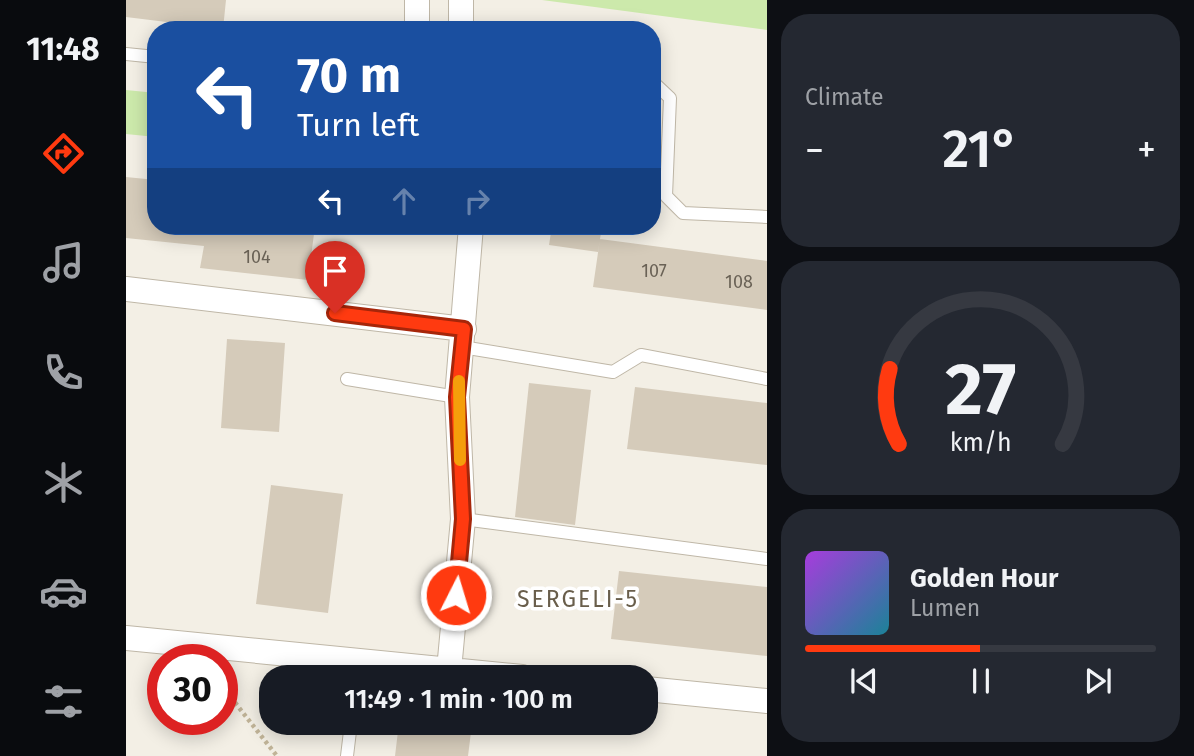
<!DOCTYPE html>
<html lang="en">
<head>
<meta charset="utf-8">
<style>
  body { margin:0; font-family:"Fira Sans",sans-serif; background:#242831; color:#f1f3f6; height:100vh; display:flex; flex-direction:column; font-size:26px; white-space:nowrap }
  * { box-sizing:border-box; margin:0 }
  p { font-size:23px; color:#9ea1a6 }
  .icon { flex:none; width:38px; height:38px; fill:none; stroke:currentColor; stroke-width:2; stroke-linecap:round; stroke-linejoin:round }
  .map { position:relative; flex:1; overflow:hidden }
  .panel { display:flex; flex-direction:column; gap:14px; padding:14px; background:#0d0f14; width:427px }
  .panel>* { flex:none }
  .guide { position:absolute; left:21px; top:21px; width:514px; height:214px; border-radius:28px; box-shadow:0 4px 18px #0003; background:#1a4fa0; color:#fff; overflow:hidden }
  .speed { position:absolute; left:21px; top:644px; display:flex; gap:14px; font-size:35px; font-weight:700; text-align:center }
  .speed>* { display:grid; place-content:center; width:91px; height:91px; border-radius:50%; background:#171b24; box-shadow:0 4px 18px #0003; line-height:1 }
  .speed .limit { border:10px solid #d22; background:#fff; color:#111 }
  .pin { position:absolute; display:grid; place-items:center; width:60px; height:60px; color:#fff; margin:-72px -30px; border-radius:50% 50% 50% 0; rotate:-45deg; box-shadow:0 0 7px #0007 }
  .pin .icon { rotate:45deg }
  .me { position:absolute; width:77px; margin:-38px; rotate:5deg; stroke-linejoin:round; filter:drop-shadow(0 0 5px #0008) }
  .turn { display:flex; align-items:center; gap:24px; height:147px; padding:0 35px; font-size:32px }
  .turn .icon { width:91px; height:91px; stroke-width:2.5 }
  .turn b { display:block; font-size:49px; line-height:60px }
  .lanes { display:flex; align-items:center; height:66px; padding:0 35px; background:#0003; justify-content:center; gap:35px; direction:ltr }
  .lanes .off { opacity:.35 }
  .big { font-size:52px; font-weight:600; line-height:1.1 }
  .panel .widget { flex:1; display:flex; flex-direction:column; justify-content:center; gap:10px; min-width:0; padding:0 24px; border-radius:28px; background:#242831 }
  .panel .dial { align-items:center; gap:0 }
  .dial svg { height:182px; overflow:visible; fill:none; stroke:#363941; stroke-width:7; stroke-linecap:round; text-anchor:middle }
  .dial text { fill:#f1f3f6; stroke:none }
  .song { display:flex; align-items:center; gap:21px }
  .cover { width:84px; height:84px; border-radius:10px; background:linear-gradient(135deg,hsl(280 70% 55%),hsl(190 70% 35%)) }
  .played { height:7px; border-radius:4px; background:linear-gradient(90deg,#ff3a10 50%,#363941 50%) }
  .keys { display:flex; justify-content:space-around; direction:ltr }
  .heat { display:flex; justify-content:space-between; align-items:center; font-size:38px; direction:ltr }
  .trip { position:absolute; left:133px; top:665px; width:399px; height:70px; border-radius:28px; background:#171b24; box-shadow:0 4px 18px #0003; font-weight:600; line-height:70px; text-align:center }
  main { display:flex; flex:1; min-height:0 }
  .menu { display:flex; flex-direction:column; width:126px; justify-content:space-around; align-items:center; background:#090b0e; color:#9ea1a6 }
  .menu .icon { width:49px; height:49px }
  .menu .current { color:#ff3a10 }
  .menu b { font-size:32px; color:#f1f3f6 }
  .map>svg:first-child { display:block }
  .green { fill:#cce9ab }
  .building { fill:#d5cbba }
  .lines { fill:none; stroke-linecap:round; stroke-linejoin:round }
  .lane-casing { stroke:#bfb7a7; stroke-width:14 }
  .street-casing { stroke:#bfb7a7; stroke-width:26 }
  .path { stroke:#c1b498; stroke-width:4.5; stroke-dasharray:3.5 3.5; stroke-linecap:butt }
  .lane { stroke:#fff; stroke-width:12 }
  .street { stroke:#fff; stroke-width:24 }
  .route-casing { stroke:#a6260a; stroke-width:18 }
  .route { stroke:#ff3a10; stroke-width:12 }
  .slow { stroke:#f59e0b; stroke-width:12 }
  .labels { text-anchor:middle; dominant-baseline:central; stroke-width:7; stroke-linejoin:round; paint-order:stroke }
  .number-label { font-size:18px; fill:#6a6256 }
  .neighbourhood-label { font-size:23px; letter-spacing:2px; fill:#695e4b; stroke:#fff }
</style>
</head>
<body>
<main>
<nav class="menu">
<b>11:48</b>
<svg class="icon current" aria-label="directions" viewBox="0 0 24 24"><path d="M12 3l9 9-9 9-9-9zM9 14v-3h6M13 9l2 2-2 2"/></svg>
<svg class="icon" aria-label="music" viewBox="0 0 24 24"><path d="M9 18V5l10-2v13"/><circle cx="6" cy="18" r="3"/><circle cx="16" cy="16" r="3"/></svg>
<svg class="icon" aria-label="phone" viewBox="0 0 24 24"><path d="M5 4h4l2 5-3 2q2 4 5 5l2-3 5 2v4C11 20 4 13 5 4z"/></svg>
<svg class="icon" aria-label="climate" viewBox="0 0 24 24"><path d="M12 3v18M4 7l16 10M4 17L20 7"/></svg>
<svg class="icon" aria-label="car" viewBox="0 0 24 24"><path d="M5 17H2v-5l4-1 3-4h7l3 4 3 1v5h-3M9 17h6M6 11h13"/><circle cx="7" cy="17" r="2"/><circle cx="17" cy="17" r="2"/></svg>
<svg class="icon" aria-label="filters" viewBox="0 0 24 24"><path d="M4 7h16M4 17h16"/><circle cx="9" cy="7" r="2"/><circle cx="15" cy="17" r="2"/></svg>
</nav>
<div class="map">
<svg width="641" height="756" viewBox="0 0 641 756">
  <rect width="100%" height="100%" fill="#f3efe5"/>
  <!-- green -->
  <path class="green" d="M416,0H641V30Z
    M0,90L30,93V137L0,134Z"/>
  <!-- building -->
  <path class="building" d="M0,0H100L97,29L0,17Z
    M0,177L30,180V226H189L182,280L74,268L78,246L0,238Z
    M426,226H476L472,252L423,245Z
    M474,239L641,261V310L467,287Z
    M101,339L159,343L153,432L95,428Z
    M403,383L465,390L449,525L389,517Z
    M509,387L641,403V465L501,449Z
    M145,485L217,494L202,613L130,604Z
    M493,571L641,587V656L485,639Z
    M273,723L346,724L342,756H269Z"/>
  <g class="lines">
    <defs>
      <path id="lane" d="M0,54L30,57
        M527,82L544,98L540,196L557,213L641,217
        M336,347L487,372L515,355L641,379
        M221,379L331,397
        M337,519L641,559
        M221,756L225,723"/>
      <path id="street" d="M291,0V30
        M335,30V0
        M0,289L338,329
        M0,638L396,677
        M323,670L337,519L331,397L345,226
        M520,689L641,701"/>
    </defs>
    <!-- lane casing -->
    <use href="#lane" class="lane-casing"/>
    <!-- street casing -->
    <use href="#street" class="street-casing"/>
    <!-- path -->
    <path class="path" d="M96,686L151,756"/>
    <!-- lane -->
    <use href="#lane" class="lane"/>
    <!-- street -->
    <use href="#street" class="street"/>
  </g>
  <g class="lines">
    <defs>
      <path id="route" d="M209,313L338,329L331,397L337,519L330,595"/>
    </defs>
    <!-- route casing -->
    <use href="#route" class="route-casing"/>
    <!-- route -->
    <use href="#route" class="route"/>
    <!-- slow -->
    <path class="slow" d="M333,381L334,460"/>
  </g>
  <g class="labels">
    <!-- number labels -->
    <g class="number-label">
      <text x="131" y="257">104</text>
      <text x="528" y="271">107</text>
      <text x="613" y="282">108</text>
    </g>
    <!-- neighbourhood labels -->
    <g class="neighbourhood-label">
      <text x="452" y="599">SERGELI-5</text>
    </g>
  </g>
</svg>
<div class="speed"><div class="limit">30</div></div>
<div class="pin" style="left:209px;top:313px;background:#d93025"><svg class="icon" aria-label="arrive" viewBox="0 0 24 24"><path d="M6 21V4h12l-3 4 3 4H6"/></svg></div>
<svg class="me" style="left:330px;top:595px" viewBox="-20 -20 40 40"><circle r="17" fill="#ff3a10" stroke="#fff" stroke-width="3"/><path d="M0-11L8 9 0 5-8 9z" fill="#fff"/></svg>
<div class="trip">11:49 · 1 min · 100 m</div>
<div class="guide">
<div class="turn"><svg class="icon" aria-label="left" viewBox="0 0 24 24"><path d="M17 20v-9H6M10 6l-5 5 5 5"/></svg><div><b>70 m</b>Turn left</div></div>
<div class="lanes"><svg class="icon" aria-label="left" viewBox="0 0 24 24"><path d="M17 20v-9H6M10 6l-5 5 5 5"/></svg><svg class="icon off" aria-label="ahead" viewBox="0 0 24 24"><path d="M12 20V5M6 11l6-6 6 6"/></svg><svg class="icon off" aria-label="right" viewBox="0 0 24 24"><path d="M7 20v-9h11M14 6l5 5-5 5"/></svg></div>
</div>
</div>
<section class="panel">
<div class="widget"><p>Climate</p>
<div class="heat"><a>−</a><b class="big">21°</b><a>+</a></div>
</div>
<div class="widget dial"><svg viewBox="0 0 100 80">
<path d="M14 69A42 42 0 1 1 86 69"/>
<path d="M14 69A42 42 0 0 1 10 36" stroke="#ff3a10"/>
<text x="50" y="56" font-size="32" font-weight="700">27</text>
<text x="50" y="72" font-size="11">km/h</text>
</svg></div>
<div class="widget">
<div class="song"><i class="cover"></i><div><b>Golden Hour</b><p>Lumen</p></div></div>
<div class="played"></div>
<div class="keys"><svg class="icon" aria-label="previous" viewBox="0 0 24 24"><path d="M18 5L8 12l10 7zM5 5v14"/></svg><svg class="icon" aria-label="pause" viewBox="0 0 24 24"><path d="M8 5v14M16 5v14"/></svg><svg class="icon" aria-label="next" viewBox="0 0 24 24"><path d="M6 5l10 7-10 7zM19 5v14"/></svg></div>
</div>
</section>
</main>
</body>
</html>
